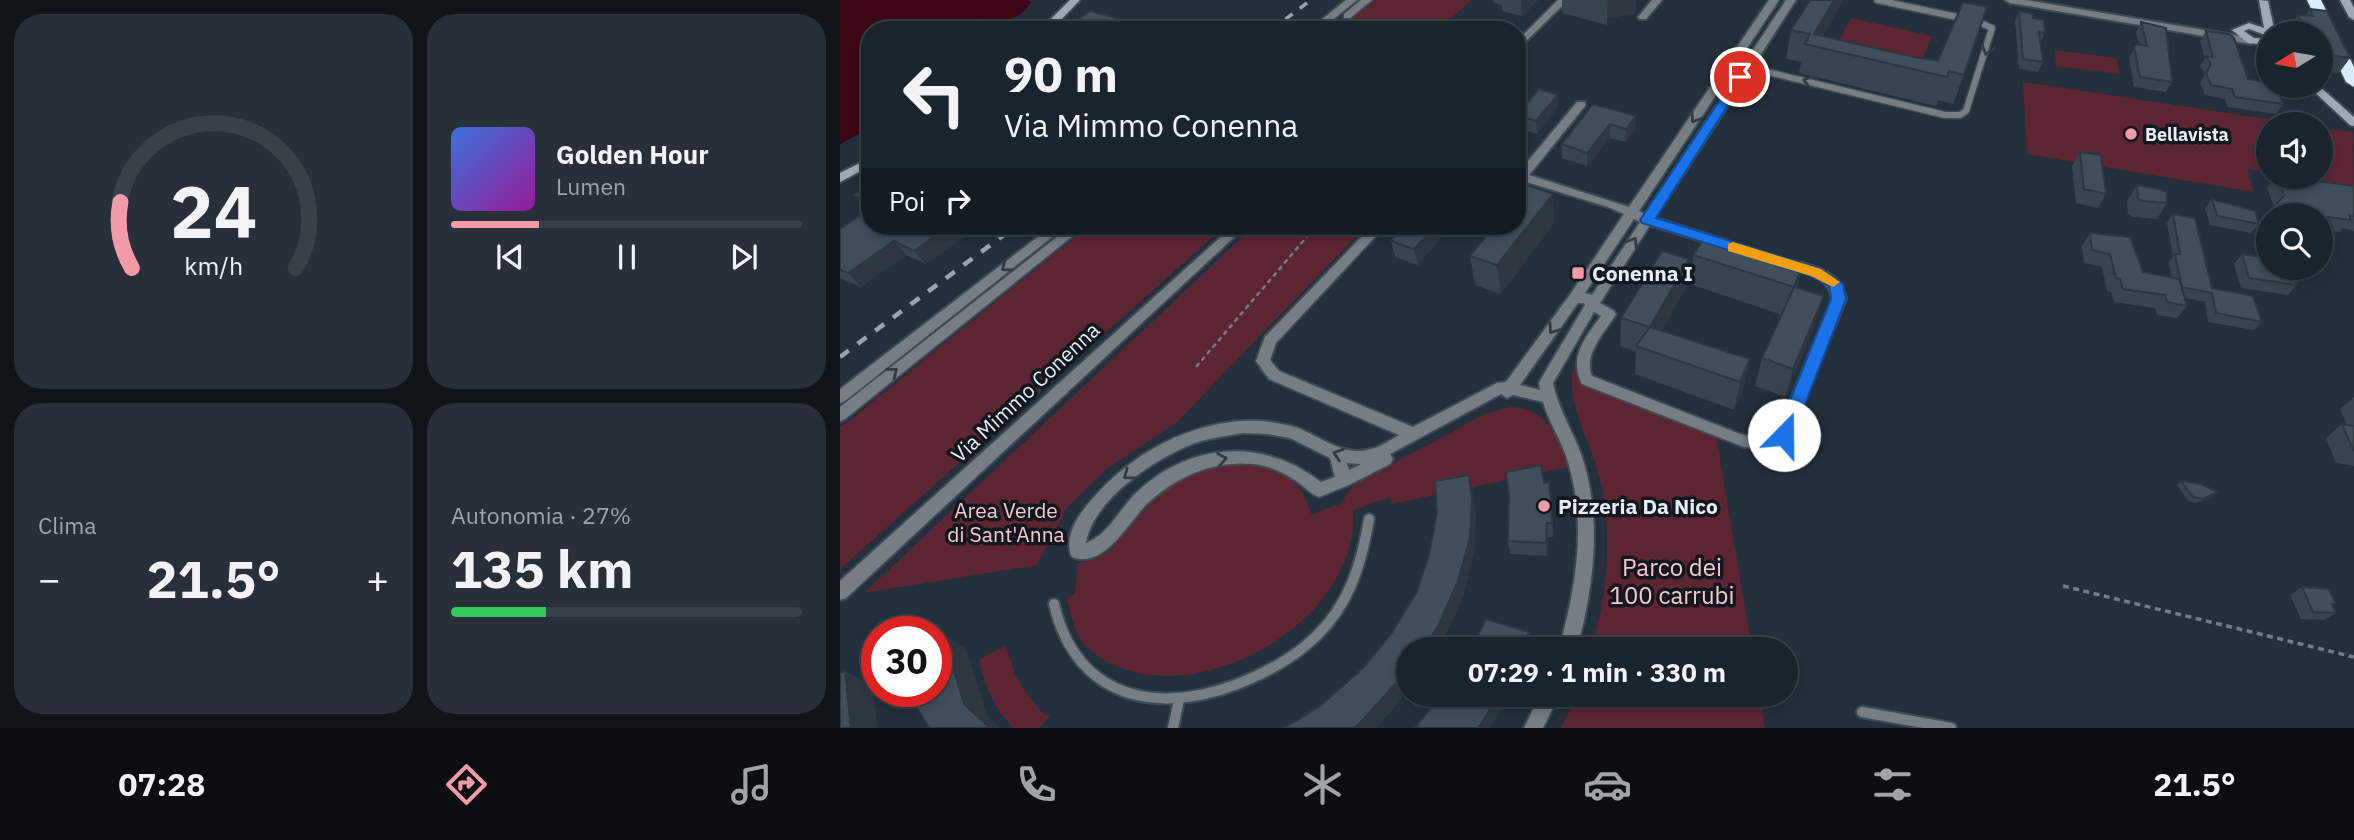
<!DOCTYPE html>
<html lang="it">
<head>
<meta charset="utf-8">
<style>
  body { margin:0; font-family:"IBM Plex Sans",sans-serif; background:#273038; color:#f1f3f6; height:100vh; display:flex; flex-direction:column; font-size:26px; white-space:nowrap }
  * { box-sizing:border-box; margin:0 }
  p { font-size:23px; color:#9fa4a9 }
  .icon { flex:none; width:38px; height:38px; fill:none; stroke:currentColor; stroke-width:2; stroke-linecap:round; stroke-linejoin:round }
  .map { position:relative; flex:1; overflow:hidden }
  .sheet { display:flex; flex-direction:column; gap:14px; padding:14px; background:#0e1418; width:840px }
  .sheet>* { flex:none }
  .guide { position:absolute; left:21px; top:21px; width:665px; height:214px; border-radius:28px; box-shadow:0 4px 10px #0003,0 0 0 2px #384148; background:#1a242c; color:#f1f3f6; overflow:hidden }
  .needle { width:46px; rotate:259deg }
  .buttons { position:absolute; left:1416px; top:21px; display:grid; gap:14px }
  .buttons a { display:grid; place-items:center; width:77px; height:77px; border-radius:50%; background:#1a242c; box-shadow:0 4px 10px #0003,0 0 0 2px #384148; font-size:35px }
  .speed { position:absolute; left:21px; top:616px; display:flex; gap:14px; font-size:35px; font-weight:700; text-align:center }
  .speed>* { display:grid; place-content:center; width:91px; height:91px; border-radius:50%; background:#1a242c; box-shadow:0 4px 10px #0003,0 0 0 2px #384148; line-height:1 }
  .speed .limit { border:10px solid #d22; background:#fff; color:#111 }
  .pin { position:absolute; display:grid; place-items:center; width:60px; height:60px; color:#fff; margin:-30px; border:4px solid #fff; border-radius:50%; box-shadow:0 2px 7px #0007 }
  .me { position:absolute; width:77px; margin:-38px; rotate:22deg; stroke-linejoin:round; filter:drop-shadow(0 0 5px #0008) }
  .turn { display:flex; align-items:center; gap:24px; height:147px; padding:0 28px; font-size:32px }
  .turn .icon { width:91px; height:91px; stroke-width:2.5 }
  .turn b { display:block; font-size:49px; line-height:60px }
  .then { display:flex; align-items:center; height:66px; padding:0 28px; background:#0003; gap:14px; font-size:26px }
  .big { font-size:52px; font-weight:700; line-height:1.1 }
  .sheet .card { flex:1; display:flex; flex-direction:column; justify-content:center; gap:10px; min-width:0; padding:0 24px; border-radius:28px; background:#273038 }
  .sheet .dial { align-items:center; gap:0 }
  .dial svg { height:182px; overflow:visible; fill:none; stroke:#384148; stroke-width:7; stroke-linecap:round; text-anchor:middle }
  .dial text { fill:#f1f3f6; stroke:none }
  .song { display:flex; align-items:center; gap:21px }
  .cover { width:84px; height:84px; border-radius:10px; background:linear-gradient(135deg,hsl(220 70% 55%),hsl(300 70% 35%)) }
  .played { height:7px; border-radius:4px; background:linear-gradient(90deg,#f39aa8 25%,#384148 25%) }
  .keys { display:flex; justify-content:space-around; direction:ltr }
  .heat { display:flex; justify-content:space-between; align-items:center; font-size:38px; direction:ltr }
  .charge { height:10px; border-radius:5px; background:linear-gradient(90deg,#34c759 27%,#384148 0) }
  .sheet .tiles { flex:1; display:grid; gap:14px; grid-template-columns:repeat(2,1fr) }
  .trip { position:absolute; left:556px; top:637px; width:402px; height:70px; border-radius:35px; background:#1a242c; box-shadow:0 4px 10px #0003,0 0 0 2px #384148; font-weight:700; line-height:70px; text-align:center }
  .menu { display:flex; height:112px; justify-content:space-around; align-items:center; background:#0a0e12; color:#9fa4a9 }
  .menu .icon { width:49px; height:49px }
  .menu .current { color:#f39aa8 }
  .menu b { font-size:32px; color:#f1f3f6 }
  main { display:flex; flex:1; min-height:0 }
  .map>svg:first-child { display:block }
  .green { fill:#5c2531 }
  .water { fill:#3c0615 }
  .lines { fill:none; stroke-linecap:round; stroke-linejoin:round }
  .lane-far1-casing { stroke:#3e4b55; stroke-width:9 }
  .lane-casing { stroke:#3e4b55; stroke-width:14 }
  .street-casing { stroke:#3e4b55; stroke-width:4 }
  .secondary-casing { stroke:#3e4b55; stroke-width:4 }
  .highway-casing { stroke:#3e4b55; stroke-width:3 }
  .path-far1 { stroke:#727d87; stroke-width:2.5; stroke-dasharray:5 3.5; stroke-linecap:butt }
  .path { stroke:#727d87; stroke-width:3.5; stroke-dasharray:6 4.5; stroke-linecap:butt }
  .lane-far1 { stroke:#767d83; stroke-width:6 }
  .lane { stroke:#767d83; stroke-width:10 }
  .street { fill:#767d83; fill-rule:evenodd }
  .secondary { fill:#9fa9b3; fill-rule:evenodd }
  .highway { fill:#daebfa; fill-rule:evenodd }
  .rail-far1 { stroke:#9aa4ad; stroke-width:3.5; stroke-dasharray:9 9; stroke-linecap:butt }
  .rail { stroke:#9aa4ad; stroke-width:4.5; stroke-dasharray:11 11; stroke-linecap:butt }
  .wall { fill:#38444e }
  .shaded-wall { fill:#2e3740 }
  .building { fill:#414f5b; stroke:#2e3740; stroke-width:2 }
  .oneway { stroke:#343b40 }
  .route { fill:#1a73e8; stroke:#114b97; stroke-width:2 }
  .slow { fill:#f59e0b }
  .poi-dot { fill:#f39aa8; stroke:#11171c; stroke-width:2.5 }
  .labels { text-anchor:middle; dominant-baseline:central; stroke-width:7; stroke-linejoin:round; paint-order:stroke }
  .far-poi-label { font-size:18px; font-weight:bold; fill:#e6eef6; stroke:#11171c; text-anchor:start }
  .poi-label { font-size:21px; font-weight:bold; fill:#e6eef6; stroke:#11171c; text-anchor:start }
  .street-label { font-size:21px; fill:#e6eef6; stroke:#11171c }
  .park-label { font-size:21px; fill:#f6c7cd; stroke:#11171c }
  .near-park-label { font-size:24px; fill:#f6c7cd; stroke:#11171c }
</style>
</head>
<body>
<main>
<section class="sheet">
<div class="tiles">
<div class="card dial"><svg viewBox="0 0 100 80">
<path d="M14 69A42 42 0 1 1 86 69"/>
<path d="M14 69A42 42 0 0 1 9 40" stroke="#f39aa8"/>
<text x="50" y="56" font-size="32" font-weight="700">24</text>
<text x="50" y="72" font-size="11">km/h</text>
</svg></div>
<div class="card">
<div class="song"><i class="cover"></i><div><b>Golden Hour</b><p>Lumen</p></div></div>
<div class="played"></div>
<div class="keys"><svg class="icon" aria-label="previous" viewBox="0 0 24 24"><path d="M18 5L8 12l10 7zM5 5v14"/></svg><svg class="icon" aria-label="pause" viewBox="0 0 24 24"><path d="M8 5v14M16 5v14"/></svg><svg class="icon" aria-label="next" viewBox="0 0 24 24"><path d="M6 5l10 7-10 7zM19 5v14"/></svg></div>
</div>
<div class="card"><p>Clima</p>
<div class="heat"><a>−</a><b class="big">21.5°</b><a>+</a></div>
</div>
<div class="card"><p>Autonomia · 27%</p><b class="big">135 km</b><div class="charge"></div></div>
</div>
</section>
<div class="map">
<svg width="1514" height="728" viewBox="0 0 1514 728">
  <rect width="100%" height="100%" fill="#23303b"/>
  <!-- green -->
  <path class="green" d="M534,0H631L606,23L632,30H497Z
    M1011,18L1092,36L1075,78L990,58Z
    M1215,50L1276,58L1280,74L1216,66Z
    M1183,82L1459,124H1428V172L1407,169L1414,192L1187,154Z
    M1481,128L1513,132L1514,186L1459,177H1480Z
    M249,226H385L0,569V428Z
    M414,226H526L336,423L269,467L226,509L197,565L24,593Z
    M733,367L739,381L746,387L876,436L912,649H752C767,594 773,536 760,480C752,442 726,407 733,367Z
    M671,407C707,409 718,436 728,467L552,504L551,497L513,510C520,635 323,728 243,643C233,629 231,614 227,598L235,594L238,563C279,556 277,538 301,511C330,477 382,455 426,467C452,474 465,490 471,514L503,503L505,496L515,484L647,413Z
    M166,646L175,674L173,676L175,675L187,694L185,697L188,695L203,714L210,716L199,728H173C154,708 144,685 139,659Z
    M736,695H919L925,728H721Z"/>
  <!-- water -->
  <path class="water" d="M0,0H186L192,2L180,15L152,25L138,18L127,30H30V128L0,144Z"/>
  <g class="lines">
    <defs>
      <path id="lane-far1" d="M907,67L1105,115H1120L1126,111L1152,28L1136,21L1037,0"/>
      <path id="lane" d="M214,604C238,706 328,716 412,678C441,665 469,647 489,622C513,593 523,555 529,519
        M1022,712L1111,728
        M333,728L339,700"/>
      <path id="street" d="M506,0H517L480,30H469Z
        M521,0H532L510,18H504V14Z
        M718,0H728L677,50V41Z
        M812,0H822L806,19H800L798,17Z
        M929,0H939L799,211L805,214L946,0H956L815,218L885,240L887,243L881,247L810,225L760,303L774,311L776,314C765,333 743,353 752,376L900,434C914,438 926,440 938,431L992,299C989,274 960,272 940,266L938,263L944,259C969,265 1001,269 1006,299L949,439L927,449L904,447L742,384C728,357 746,337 761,316L754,312L713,383C719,413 736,435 744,463C762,525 753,588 737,649H719C736,588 747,524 728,462C722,441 709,423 703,402L673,395L667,398L661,394L550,454L553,459L550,464L509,485L479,497C469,493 462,484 453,479C441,471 426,465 413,464C374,460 338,476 310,501C290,518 266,570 232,557C222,536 241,511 255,496C302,443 380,407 451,426C478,433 501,458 531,449C541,447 550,440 559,435L429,379L416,361L425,337L532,226H545L436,343L430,360L439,371L573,427L657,383L666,382L729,296L784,214L768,207L677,179V171L679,172L737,102H745V106L689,175L789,207ZM794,219L800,222L752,295L745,293ZM738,303H744L745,305L701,379L699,383L700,390L680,385ZM403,433L427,434L450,438L490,458L495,477L481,482C422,437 349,442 295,494C279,510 268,535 246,543C253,499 316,458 355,443C370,438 386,436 403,433ZM507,463L521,464L509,470Z
        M1165,0H1186L1411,38L1416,41L1411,44L1170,3Z
        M212,226H226L5,401L0,403V389Z
        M231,226H245L5,419L0,421V407Z
        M393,226H406L6,598L0,600V581Z
        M700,695H719L703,728H684Z"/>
      <path id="secondary" d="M230,0H240L211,30H200Z
        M1419,0L1428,1L1435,33H1428V36L1409,29L1404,31L1414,38L1428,39V45L1408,43L1392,30L1409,23L1424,28Z
        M1500,0H1510L1514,8V20L1509,17Z
        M1468,86H1479L1514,117V126L1510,125Z
        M30,158V166L0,182V173Z"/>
      <path id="highway" d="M1467,0H1481L1514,67V87L1506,82Z"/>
    </defs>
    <!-- lane-far1 casing -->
    <use href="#lane-far1" class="lane-far1-casing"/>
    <!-- lane casing -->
    <use href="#lane" class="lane-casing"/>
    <!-- street casing -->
    <use href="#street" class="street-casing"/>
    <!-- secondary casing -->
    <use href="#secondary" class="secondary-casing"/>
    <!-- highway casing -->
    <use href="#highway" class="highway-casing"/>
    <!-- path-far1 -->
    <path class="path-far1" d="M356,367L476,226"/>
    <!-- path -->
    <path class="path" d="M1223,586L1514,657"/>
    <!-- lane-far1 -->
    <use href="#lane-far1" class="lane-far1"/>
    <!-- lane -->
    <use href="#lane" class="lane"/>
    <!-- street -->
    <use href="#street" class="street"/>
    <!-- secondary -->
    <use href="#secondary" class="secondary"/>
    <!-- highway -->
    <use href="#highway" class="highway"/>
    <!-- rail-far1 -->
    <path class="rail-far1" d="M431,30L471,0"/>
    <!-- rail -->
    <path class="rail" d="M0,357L176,226"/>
  </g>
  <!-- wall -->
  <path class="wall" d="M653,0H698L682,16L662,11V5L654,3Z
    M722,0H796L795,14L767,18V25L722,13Z
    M970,0H1003L983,36L1124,75L1113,104L1098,100L1096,106L959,73L961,62L946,59L951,30Z
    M1470,9L1510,58L1499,73L1480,71V33H1449L1448,30L1458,15H1465Z
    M1179,11L1193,18L1205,33L1200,42L1203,62L1198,72L1179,69L1175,21Z
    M236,21L318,29L341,30H239Z
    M1301,22L1332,82L1326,92L1294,87L1289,58L1296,44H1299L1296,32Z
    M1366,31L1408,79L1443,104L1436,114L1388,107L1385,99L1365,95L1360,83L1365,74L1360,66L1365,58L1360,41Z
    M677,99L688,102L718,108L697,134L677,128Z
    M753,104L795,129L786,142L770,138L747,166L722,158V144Z
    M1240,152L1266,194L1258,208L1236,203L1232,166Z
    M1436,177H1448L1514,186V231L1503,228L1500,232L1491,231L1482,241H1480V215H1428V216L1427,215L1434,207L1427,187Z
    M1297,185L1327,203L1317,219L1293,217L1288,214L1287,201Z
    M30,186V226H60L86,264L66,255L21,287L0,278V229L22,214L20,211L25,208L14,195Z
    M713,194L714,223L661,294L635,285L630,256Z
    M1372,199L1419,224L1411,233L1370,225L1365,208Z
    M1333,214L1372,288L1422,322L1414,330L1368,322L1365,302L1345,298L1347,306L1337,318L1317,315L1315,308L1274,302L1271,292L1267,291L1262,267L1244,263L1242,246L1250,233L1303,272L1331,277L1329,262L1333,257L1327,223Z
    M605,233L578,265L555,257L551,241Z
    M1402,254L1427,262L1459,282L1448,295L1401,288L1394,264Z
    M853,255L962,268L957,288L975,324L945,397L915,386L922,358L942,315L850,284Z
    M845,289L821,331L910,359L904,387L894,410L795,374L796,352L780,346L781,318Z
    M1514,397V466L1496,463L1486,438L1502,424L1507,425L1500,409Z
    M1341,481L1373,497L1357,503L1348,501L1337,485Z
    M704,483L712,515L713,537H708L707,556L670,554L668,541Z
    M1462,587L1496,604L1493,606L1496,613L1484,620L1461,619L1450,595Z"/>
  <!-- shaded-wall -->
  <path class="shaded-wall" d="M681,0H698L682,16Z
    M768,0H796L795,14L767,18Z
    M994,0H1003L977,47L974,34Z
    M718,95V108L697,134L696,121Z
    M796,116L795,129L786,142V129Z
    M770,124V138L747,166V153Z
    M713,194L714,223L661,294L657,265Z
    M110,226H141L86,264L74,251Z
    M595,226H604L605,233L578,265L574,249Z
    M54,241L66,255L21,287L8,273Z
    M849,259L845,289L810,351V327Z
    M962,268L955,297L954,287Z
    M984,296L975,324L945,397L953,369Z
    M910,359L904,387L894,410L900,382Z
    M629,475L633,493L636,517L634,554L623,598L603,641L598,649H583Z
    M1378,492L1373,497L1357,503L1363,499Z
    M707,523L708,537L707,556L706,543Z
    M689,632L691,647L690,649H682Z
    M103,634L126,649L148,717L160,728H150L124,704Z
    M569,669V691L536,728H514Z
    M5,671L32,685L38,728H11Z
    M659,695H671L650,728H638Z"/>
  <!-- building -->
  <path class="building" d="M970,0H994L974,34L1074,57L1098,61L1123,2L1147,7L1124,75L1109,71L1107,77L965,44L970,34L951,30Z
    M1470,9L1487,11L1510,58L1480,54V33H1466L1458,15L1473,16Z
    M250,11L318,29L323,26L341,30H258L237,24L240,22L236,21Z
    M1179,11L1193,14V18L1204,20L1205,33L1199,32L1203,62L1183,59Z
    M1301,22L1326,28L1332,82L1300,77L1294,47L1296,44L1307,46Z
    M1366,31L1389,34L1394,38L1408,79L1428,82V86H1436L1443,104L1395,97L1392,89L1371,85L1366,73L1371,64L1366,56L1373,57Z
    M699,89L718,95L696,121L677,115V99L688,102Z
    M753,104L796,116L786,129L770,124L747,153L722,144Z
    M1240,152L1261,155L1266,194L1244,189Z
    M1438,177H1448L1514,186V216L1509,215L1511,220L1488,217L1493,229L1480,226V215H1444L1437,203L1444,196Z
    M687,185L713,194L657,265L630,256L654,226H677V197Z
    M1297,185L1319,189L1327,192V203L1303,201L1298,198Z
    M30,186V203L14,195Z
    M1372,199L1415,211L1419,224L1377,216Z
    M30,205V226H56L72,233L82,226H110L74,251L54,241L8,273L0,270V229L24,213L20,211Z
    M1333,214L1355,218L1372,288L1413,296L1422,322L1376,313L1372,293L1342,287L1335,254H1340Z
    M563,226H595L574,249L551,241Z
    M1250,233L1290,237L1303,272L1339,279L1347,306L1327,302L1325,295L1283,289L1280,279L1276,278L1270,254L1252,250Z
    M865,237L962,268L954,287L853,255Z
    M822,251L849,259L810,327L781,318Z
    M1402,254L1426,258L1428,263V268H1454L1459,282L1455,281L1457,285L1409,278Z
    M954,287L984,296L953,369L922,358Z
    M810,327L910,359L900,382L796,346Z
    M1502,424L1514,426V450H1513Z
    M701,465L704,483L709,482L711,502L712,523H707L706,543L668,541L669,495L666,472Z
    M629,475L632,500L630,537L618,581L598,626L583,649H569V669L519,724L514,728H444L480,706L524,667L551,634L576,593L589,555L597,512L595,481Z
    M1341,481L1361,484L1378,492L1363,499L1353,497Z
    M1462,587L1489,589L1496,604H1492L1496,613L1473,612Z
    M646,619L689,632L682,649H631Z
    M103,634L124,704L150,728H89L77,708L74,691H96V637Z
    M5,671L11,728H0V673Z
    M601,695H659L638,728H575Z"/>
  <!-- one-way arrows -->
  <defs><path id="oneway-chevron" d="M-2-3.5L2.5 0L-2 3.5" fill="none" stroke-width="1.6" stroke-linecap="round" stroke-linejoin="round" transform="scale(1.75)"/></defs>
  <g class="oneway">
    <use href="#oneway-chevron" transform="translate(1147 50) rotate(108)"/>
    <use href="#oneway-chevron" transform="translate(968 81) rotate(-166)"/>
    <use href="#oneway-chevron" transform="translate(855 118) rotate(124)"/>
    <use href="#oneway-chevron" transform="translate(793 242) rotate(-58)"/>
    <use href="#oneway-chevron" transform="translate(166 267) rotate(143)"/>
    <use href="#oneway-chevron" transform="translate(713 329) rotate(125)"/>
    <use href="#oneway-chevron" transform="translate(53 372) rotate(-38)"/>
    <use href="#oneway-chevron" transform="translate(498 454) rotate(-161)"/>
    <use href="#oneway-chevron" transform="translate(382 459) rotate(-9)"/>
    <use href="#oneway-chevron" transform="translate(288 475) rotate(143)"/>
  </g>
  <!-- route -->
  <path class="route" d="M900,74L906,77L816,218L981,269L1003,284L1006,299L953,435L944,442L936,435L991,299L989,286L971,276L802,223L800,220L895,77Z"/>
  <!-- slow -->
  <path class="slow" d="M893,242L981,269L1000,282L993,287L971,276L888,251V244Z"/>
  <!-- markers -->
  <g class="poi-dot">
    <circle cx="1291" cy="134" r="7"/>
    <rect x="731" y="266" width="14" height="14" rx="3.5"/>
    <circle cx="704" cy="506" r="7"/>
  </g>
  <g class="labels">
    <!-- far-poi labels -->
    <g class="far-poi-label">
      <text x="1305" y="134">Bellavista</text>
    </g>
    <!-- poi labels -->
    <g class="poi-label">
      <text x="752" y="273">Conenna I</text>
      <text x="718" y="506">Pizzeria Da Nico</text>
    </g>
    <!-- street labels -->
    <g class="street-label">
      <text transform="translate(185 392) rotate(-43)">Via Mimmo Conenna</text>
    </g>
    <!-- park labels -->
    <g class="park-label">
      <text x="166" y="510">Area Verde<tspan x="166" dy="24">di Sant'Anna</tspan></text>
    </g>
    <!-- near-park labels -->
    <g class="near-park-label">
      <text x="832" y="567">Parco dei<tspan x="832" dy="28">100 carrubi</tspan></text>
    </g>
  </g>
</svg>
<div class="buttons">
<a><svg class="needle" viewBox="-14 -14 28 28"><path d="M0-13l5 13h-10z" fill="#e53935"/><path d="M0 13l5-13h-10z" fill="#9fa4a9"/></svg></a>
<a><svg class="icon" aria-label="sound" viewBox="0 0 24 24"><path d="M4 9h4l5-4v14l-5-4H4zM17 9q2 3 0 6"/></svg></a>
<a><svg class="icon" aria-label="search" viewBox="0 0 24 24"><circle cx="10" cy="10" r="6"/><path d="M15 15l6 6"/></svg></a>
</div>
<div class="speed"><div class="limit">30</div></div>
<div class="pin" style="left:900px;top:77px;background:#d93025"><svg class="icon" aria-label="arrive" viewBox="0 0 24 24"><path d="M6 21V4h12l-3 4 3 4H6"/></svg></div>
<svg class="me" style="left:944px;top:435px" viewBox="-20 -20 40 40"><circle r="19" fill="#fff"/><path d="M0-13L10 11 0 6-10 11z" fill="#1a73e8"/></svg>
<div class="trip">07:29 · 1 min · 330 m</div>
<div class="guide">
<div class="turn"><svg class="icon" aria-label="left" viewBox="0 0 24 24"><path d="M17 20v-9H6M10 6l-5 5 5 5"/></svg><div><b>90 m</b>Via Mimmo Conenna</div></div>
<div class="then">Poi<svg class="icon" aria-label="right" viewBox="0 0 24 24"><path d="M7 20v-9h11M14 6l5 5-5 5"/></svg></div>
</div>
</div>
</main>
<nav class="menu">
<b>07:28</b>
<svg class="icon current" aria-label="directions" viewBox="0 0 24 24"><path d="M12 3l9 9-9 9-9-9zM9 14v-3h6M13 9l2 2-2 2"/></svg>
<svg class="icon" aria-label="music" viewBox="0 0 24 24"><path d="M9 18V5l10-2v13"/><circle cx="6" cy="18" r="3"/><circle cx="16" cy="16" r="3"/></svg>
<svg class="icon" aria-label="phone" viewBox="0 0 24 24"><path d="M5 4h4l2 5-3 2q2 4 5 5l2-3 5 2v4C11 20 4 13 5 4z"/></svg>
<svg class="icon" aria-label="climate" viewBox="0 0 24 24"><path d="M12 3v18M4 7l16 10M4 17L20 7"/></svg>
<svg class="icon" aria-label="car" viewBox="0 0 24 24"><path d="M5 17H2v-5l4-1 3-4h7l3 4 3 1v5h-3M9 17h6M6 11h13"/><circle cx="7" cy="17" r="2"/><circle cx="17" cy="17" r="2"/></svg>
<svg class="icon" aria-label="filters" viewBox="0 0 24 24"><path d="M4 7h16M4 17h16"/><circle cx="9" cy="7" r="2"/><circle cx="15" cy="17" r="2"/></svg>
<b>21.5°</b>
</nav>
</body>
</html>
